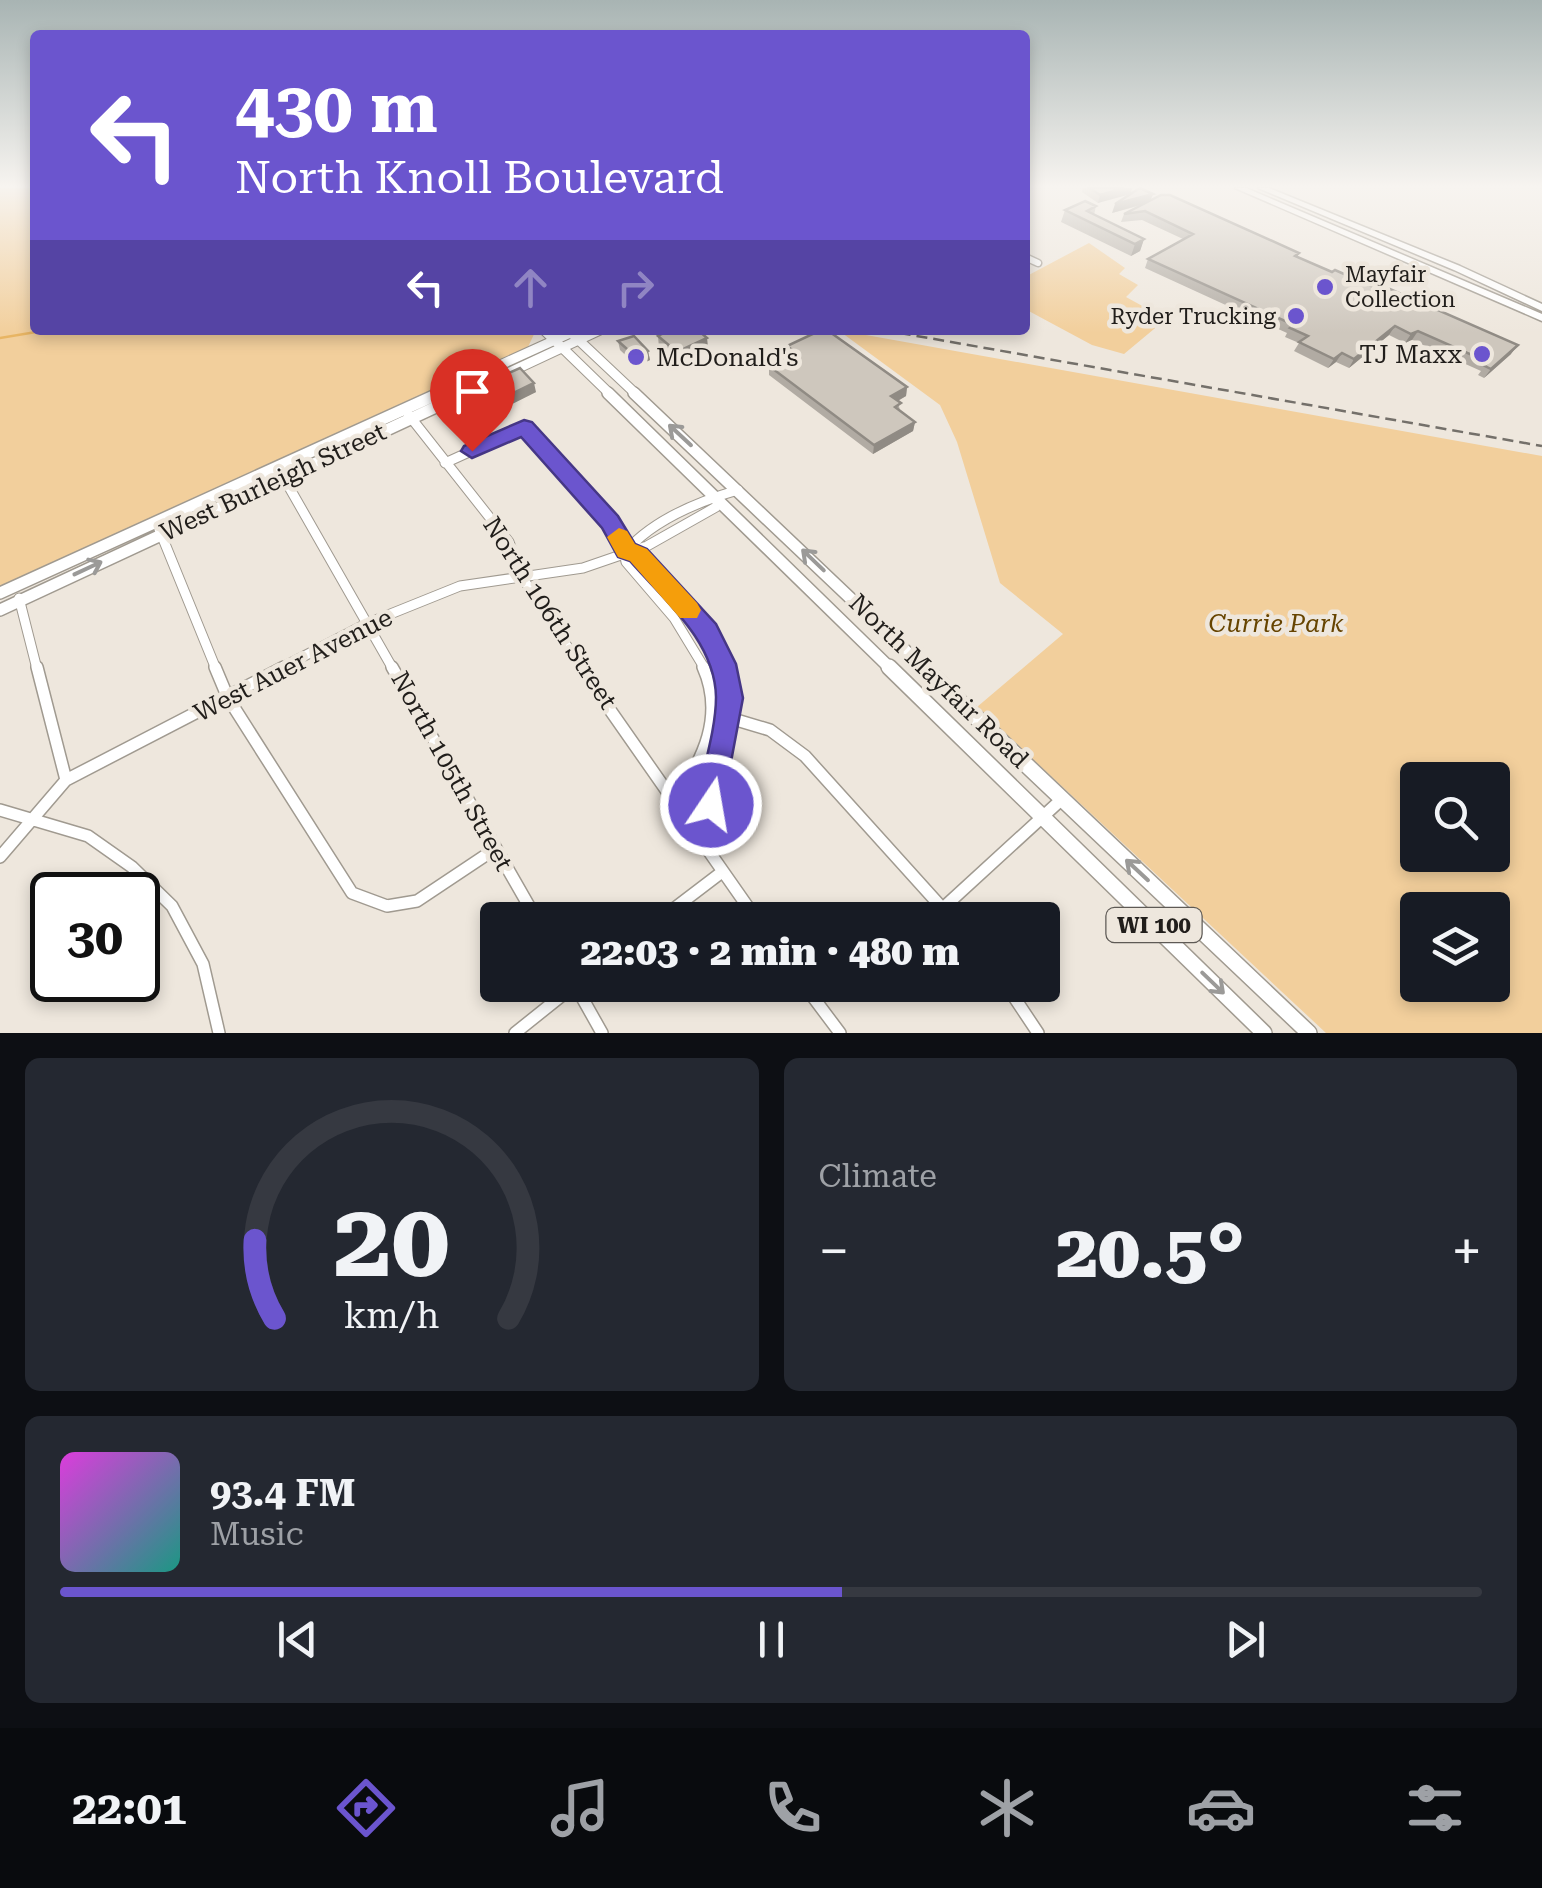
<!DOCTYPE html>
<html lang="en">
<head>
<meta charset="utf-8">
<style>
  body { margin:0; font-family:"Roboto Serif",serif; background:#242831; color:#f1f3f6; height:100vh; display:flex; flex-direction:column; font-size:38px; white-space:nowrap }
  * { box-sizing:border-box; margin:0 }
  p { font-size:32px; color:#9ea1a6 }
  .icon { flex:none; width:55px; height:55px; fill:none; stroke:currentColor; stroke-width:2; stroke-linecap:round; stroke-linejoin:round }
  .map { position:relative; height:1033px; overflow:hidden }
  .sheet { display:flex; flex-direction:column; gap:25px; padding:25px; background:#0d0f14; flex:1 }
  .sheet>* { flex:none }
  .hud { position:absolute; left:30px; top:30px; width:1000px; height:305px; border-radius:10px; box-shadow:0 5px 15px #0003; background:#6b55ce; color:#fff; overflow:hidden }
  .tools { position:absolute; left:1400px; top:762px; display:grid; gap:20px }
  .tools a { display:grid; place-items:center; width:110px; height:110px; border-radius:10px; background:#171b24; box-shadow:0 5px 15px #0003; font-size:50px }
  .speed { position:absolute; left:30px; top:872px; display:flex; gap:20px; font-size:50px; font-weight:700; text-align:center }
  .speed>* { display:grid; place-content:center; width:130px; height:130px; border-radius:50%; background:#171b24; box-shadow:0 5px 15px #0003; line-height:1 }
  .speed .limit { border:5px solid #111; border-radius:15px; background:#fff; color:#111 }
  .pin { position:absolute; display:grid; place-items:center; width:85px; height:85px; color:#fff; margin:-102px -42px; border-radius:50% 50% 50% 0; rotate:-45deg; box-shadow:0 0 10px #0007 }
  .pin .icon { rotate:45deg }
  .me { position:absolute; width:110px; margin:-55px; rotate:12deg; stroke-linejoin:round; filter:drop-shadow(0 0 8px #0008) }
  .turn { display:flex; align-items:center; gap:35px; height:210px; padding:0 40px; font-size:45px }
  .turn .icon { width:130px; height:130px; stroke-width:2.5 }
  .turn b { display:block; font-size:70px; line-height:85px }
  .lanes { display:flex; align-items:center; height:95px; padding:0 40px; background:#0003; justify-content:center; gap:50px; direction:ltr }
  .lanes .off { opacity:.35 }
  .big { font-size:75px; font-weight:800; line-height:1.1 }
  .sheet .card { flex:1; display:flex; flex-direction:column; justify-content:center; gap:15px; min-width:0; padding:0 35px; border-radius:15px; background:#242831 }
  .sheet .dial { align-items:center; gap:0 }
  .dial svg { height:260px; overflow:visible; fill:none; stroke:#363941; stroke-width:7; stroke-linecap:round; text-anchor:middle }
  .dial text { fill:#f1f3f6; stroke:none }
  .song { display:flex; align-items:center; gap:30px }
  .cover { width:120px; height:120px; border-radius:15px; background:linear-gradient(135deg,hsl(300 70% 55%),hsl(170 70% 35%)) }
  .played { height:10px; border-radius:5px; background:linear-gradient(90deg,#6b55ce 55%,#363941 55%) }
  .keys { display:flex; justify-content:space-around; direction:ltr }
  .heat { display:flex; justify-content:space-between; align-items:center; font-size:55px; direction:ltr }
  .sheet .tiles { flex:1; display:grid; gap:25px; grid-template-columns:1fr 1fr }
  .card:last-child { grid-column:span 2 }
  .trip { position:absolute; left:480px; top:902px; width:580px; height:100px; border-radius:10px; background:#171b24; box-shadow:0 5px 15px #0003; font-weight:800; line-height:100px; text-align:center }
  .tab-bar { display:flex; height:160px; justify-content:space-around; align-items:center; background:#090b0e; color:#9ea1a6 }
  .tab-bar .icon { width:70px; height:70px }
  .tab-bar .on { color:#6b55ce }
  .tab-bar b { font-size:45px; color:#f1f3f6 }
  .map>svg:first-child { display:block }
  .green { fill:#f2cf9c; fill-rule:evenodd }
  .lines { fill:none; stroke-linecap:round; stroke-linejoin:round }
  .stream { stroke:#e8b564; stroke-width:2.5 }
  .minor-far2-casing { stroke:#a09a90; stroke-width:9 }
  .minor-far1-casing { stroke:#a09a90; stroke-width:11 }
  .minor-casing { stroke:#a09a90; stroke-width:14 }
  .major-far2-casing { stroke:#a09a90; stroke-width:11 }
  .major-far1-casing { stroke:#a09a90; stroke-width:14 }
  .major-casing { stroke:#a09a90; stroke-width:18 }
  .highway-casing { stroke:#a09a90; stroke-width:3 }
  .minor-far2 { stroke:#fff; stroke-width:6 }
  .minor-far1 { stroke:#fff; stroke-width:9 }
  .minor { stroke:#fff; stroke-width:11 }
  .major-far2 { stroke:#fff; stroke-width:9 }
  .major-far1 { stroke:#fff; stroke-width:11 }
  .major { stroke:#fff; stroke-width:15 }
  .highway { fill:#fff; fill-rule:evenodd }
  .rail { stroke:#74706a; stroke-width:2.5; stroke-dasharray:11 6; stroke-linecap:butt }
  .wall { fill:#b1aba3 }
  .shaded-wall { fill:#908b84 }
  .building { fill:#cec7bd; stroke:#908b84; stroke-width:2.5 }
  .oneway { stroke:#9b9a98 }
  .route { fill:#6b55ce; stroke:#463786; stroke-width:2.5 }
  .slow { fill:#f59e0b }
  .poi-dot { fill:#6b55ce; stroke:#eee7dd; stroke-width:4 }
  .labels { text-anchor:middle; dominant-baseline:central; stroke-width:9; stroke-linejoin:round; paint-order:stroke }
  .far-poi-label { font-size:22px; fill:#211e1b; stroke:#eee7dd; text-anchor:start }
  .shield { fill:#eee7dd; stroke:#5e5a55; stroke-width:2.5 }
  .shield-label { font-size:22px; font-weight:bold; fill:#211e1b }
  .poi-label { font-size:25px; fill:#211e1b; stroke:#eee7dd; text-anchor:end }
  .street-label { font-size:25px; fill:#211e1b; stroke:#eee7dd }
  .park-label { font-size:25px; font-style:italic; fill:#640; stroke:#eee7dd }
</style>
</head>
<body>
<div class="map">
<svg width="1542" height="1033" viewBox="0 0 1542 1033">
  <rect width="100%" height="100%" fill="#eee7dd"/>
  <!-- green -->
  <path class="green" d="M0,188H35V330H536L528,347L0,587Z
    M1089,243L1125,268L1119,274L1138,285L1126,297L1166,319L1124,354L1092,345L1025,309V277Z
    M838,330L1542,456V1033H1326L977,707L1063,634L1000,583L957,442L940,405ZM1418,780H1492V855H1418ZM1418,910H1492V985H1418Z"/>
  <g class="lines">
    <!-- stream -->
    <path class="stream" d="M0,338L48,330"/>
    <defs>
      <path id="minor-far2" d="M1025,257L1038,263"/>
      <path id="minor-far1" d="M408,414L509,542L522,577L582,669
        M445,463L524,427L601,510L623,546L626,562L674,618L705,669
        M281,473L393,669
        M159,529L216,669
        M627,550C654,520 700,501 738,490
        M629,551L639,555L700,625L723,669
        M19,598L37,669
        M279,669L368,623L460,586L583,568L647,546L716,507L719,498"/>
      <path id="minor" d="M37,667L66,780
        M215,667L228,698L352,893L387,906L417,901L495,849
        M392,667L537,920
        M580,667L757,920
        M713,713L770,730L805,756L953,920
        M676,800C703,759 725,716 703,667
        M0,810L88,836L132,867L172,906L203,964L219,1033
        M697,835C722,787 736,719 722,667
        M0,857L66,780L284,667
        M943,908L1062,799
        M659,920L722,872
        M575,985L602,1033
        M804,985L840,1033
        M1006,985L1038,1033
        M515,1033L575,985"/>
      <path id="major-far2" d="M544,330L611,395
        M568,330L637,395
        M434,395L577,330
        M461,395L600,330"/>
      <path id="major-far1" d="M608,393L891,669
        M634,393L925,669
        M0,593L440,393
        M0,610L466,393"/>
      <path id="major" d="M889,667L1264,1033
        M923,667L1309,1033"/>
      <path id="highway" d="M1235,188H1246L1542,314V321Z
        M1258,188H1269L1460,266L1542,304V311L1454,270Z"/>
    </defs>
    <!-- minor-far2 casing -->
    <use href="#minor-far2" class="minor-far2-casing"/>
    <!-- minor-far1 casing -->
    <use href="#minor-far1" class="minor-far1-casing"/>
    <!-- minor casing -->
    <use href="#minor" class="minor-casing"/>
    <!-- major-far2 casing -->
    <use href="#major-far2" class="major-far2-casing"/>
    <!-- major-far1 casing -->
    <use href="#major-far1" class="major-far1-casing"/>
    <!-- major casing -->
    <use href="#major" class="major-casing"/>
    <!-- highway casing -->
    <use href="#highway" class="highway-casing"/>
    <!-- minor-far2 -->
    <use href="#minor-far2" class="minor-far2"/>
    <!-- minor-far1 -->
    <use href="#minor-far1" class="minor-far1"/>
    <!-- minor -->
    <use href="#minor" class="minor"/>
    <!-- major-far2 -->
    <use href="#major-far2" class="major-far2"/>
    <!-- major-far1 -->
    <use href="#major-far1" class="major-far1"/>
    <!-- major -->
    <use href="#major" class="major"/>
    <!-- highway -->
    <use href="#highway" class="highway"/>
    <!-- rail -->
    <path class="rail" d="M883,330L1542,446"/>
  </g>
  <!-- wall -->
  <path class="wall" d="M1083,188H1132L1098,203L1082,192Z
    M1153,194L1150,200L1299,253L1297,257L1511,354L1484,378L1478,375L1481,371L1412,340L1405,343L1389,335L1349,368L1336,362L1328,368L1294,351L1299,343L1285,337L1287,333L1145,268L1148,259L1183,239L1142,220L1121,222L1124,214L1142,205L1112,213Z
    M1096,206L1094,215L1144,239L1140,251L1131,256L1061,222L1065,210Z
    M658,336L707,338L708,350L678,364L659,348Z
    M618,341L648,351L650,360L637,366L620,350Z
    M787,346L907,387L906,396L898,401L900,411L915,422L913,431L873,454L769,375V366L787,355Z
    M491,381L536,392L508,406L494,390Z"/>
  <!-- shaded-wall -->
  <path class="shaded-wall" d="M1124,188H1132L1131,194L1098,203L1100,195Z
    M1153,194L1150,202L1112,213L1115,204Z
    M1144,239L1140,251L1131,256L1135,244Z
    M1395,326L1389,335L1349,368L1354,359Z
    M1418,331L1412,340L1405,343L1411,334Z
    M707,338L708,350L678,364L677,352Z
    M1518,345L1511,354L1484,378L1491,369Z
    M648,351L650,360L637,366L636,357Z
    M1342,353L1336,362L1328,368L1334,359Z
    M534,383L536,392L508,406L505,397Z
    M907,387L906,396L890,405L891,396Z
    M915,422L913,431L873,454L874,445Z"/>
  <!-- building -->
  <path class="building" d="M1090,188H1124L1100,195Z
    M1140,188L1153,194L1115,204Z
    M1161,195H1170L1299,253L1295,256L1332,272L1335,270L1378,289H1390L1518,345L1491,369L1485,366L1488,362L1418,331L1411,334L1395,326L1354,359L1342,353L1334,359L1299,342L1308,336L1290,328L1294,325L1148,259L1193,234L1145,211L1124,214Z
    M1085,201L1096,206L1087,211L1144,239L1135,244L1065,210Z
    M670,330H698L707,338L677,352L658,336Z
    M821,330H827L907,387L891,396L901,403L895,407L915,422L874,445L769,366L795,352L787,346Z
    M634,336L648,351L636,357L618,341Z
    M520,368L534,383L505,397L491,381Z"/>
  <!-- one-way arrows -->
  <defs><path id="oneway-shaft" d="M-6 0H5M1.5-3L5.5 0L1.5 3" fill="none" stroke-width="1.6" stroke-linecap="round" stroke-linejoin="round" transform="scale(2.5)"/></defs>
  <g class="oneway">
    <use href="#oneway-shaft" transform="translate(680 435) rotate(-137)"/>
    <use href="#oneway-shaft" transform="translate(813 560) rotate(-136)"/>
    <use href="#oneway-shaft" transform="translate(88 568) rotate(-25)"/>
    <use href="#oneway-shaft" transform="translate(1137 870) rotate(-137)"/>
    <use href="#oneway-shaft" transform="translate(1213 983) rotate(44)"/>
  </g>
  <!-- sky -->
  <linearGradient id="sky" x2="0" y2="1"><stop stop-color="#a8b4b3"/><stop offset="0.56" stop-color="#f7f4f0"/><stop offset="1" stop-color="#f7f4f0" stop-opacity="0"/></linearGradient>
  <rect width="1542" height="333" fill="url(#sky)"/>
  <!-- route -->
  <path class="route" d="M524,420L532,422L618,516L635,544L647,549L716,624L736,664L743,698L721,815L711,819L701,815L696,805C702,771 716,731 716,697C715,641 664,600 630,561L618,557L602,528L521,437L472,458L461,451L464,446Z"/>
  <!-- slow -->
  <path class="slow" d="M619,528L627,531L635,544L647,549L697,603L701,610L697,618H680L630,561L618,557L607,537Z"/>
  <!-- markers -->
  <g class="poi-dot">
    <circle cx="1325" cy="287" r="10"/>
    <circle cx="1296" cy="316" r="10"/>
    <circle cx="1482" cy="354" r="10"/>
    <circle cx="636" cy="357" r="10"/>
  </g>
  <g class="labels">
    <!-- far-poi labels -->
    <g class="far-poi-label">
      <text x="1345" y="274">Mayfair<tspan x="1345" dy="25">Collection</tspan></text>
      <text x="1276" y="316" text-anchor="end">Ryder Trucking</text>
    </g>
    <!-- shield labels -->
    <rect class="shield" x="1106.5" y="908" width="95" height="34" rx="8"/>
    <g class="shield-label">
      <text x="1154" y="925">WI 100</text>
    </g>
    <!-- poi labels -->
    <g class="poi-label">
      <text x="1462" y="354">TJ Maxx</text>
      <text x="656" y="357" text-anchor="start">McDonald's</text>
    </g>
    <!-- street labels -->
    <g class="street-label">
      <text transform="translate(273 482) rotate(-25)">West Burleigh Street</text>
      <text transform="translate(550 613) rotate(57)">North 106th Street</text>
      <text transform="translate(293 665) rotate(-27)">West Auer Avenue</text>
      <text transform="translate(939 681) rotate(44)">North Mayfair Road</text>
      <text transform="translate(452 771) rotate(61)">North 105th Street</text>
    </g>
    <!-- park labels -->
    <g class="park-label">
      <text x="1276" y="623">Currie Park</text>
    </g>
  </g>
</svg>
<div class="tools">
<a><svg class="icon" aria-label="search" viewBox="0 0 24 24"><circle cx="10" cy="10" r="6"/><path d="M15 15l6 6"/></svg></a>
<a><svg class="icon" aria-label="layers" viewBox="0 0 24 24"><path d="M12 4l9 5-9 5-9-5zM3 14l9 5 9-5"/></svg></a>
</div>
<div class="speed"><div class="limit">30</div></div>
<div class="pin" style="left:472px;top:451px;background:#d93025"><svg class="icon" aria-label="arrive" viewBox="0 0 24 24"><path d="M6 21V4h12l-3 4 3 4H6"/></svg></div>
<svg class="me" style="left:711px;top:805px" viewBox="-20 -20 40 40"><circle r="17" fill="#6b55ce" stroke="#fff" stroke-width="3"/><path d="M0-11L8 9 0 5-8 9z" fill="#fff"/></svg>
<div class="trip">22:03 · 2 min · 480 m</div>
<div class="hud">
<div class="turn"><svg class="icon" aria-label="left" viewBox="0 0 24 24"><path d="M17 20v-9H6M10 6l-5 5 5 5"/></svg><div><b>430 m</b>North Knoll Boulevard</div></div>
<div class="lanes"><svg class="icon" aria-label="left" viewBox="0 0 24 24"><path d="M17 20v-9H6M10 6l-5 5 5 5"/></svg><svg class="icon off" aria-label="ahead" viewBox="0 0 24 24"><path d="M12 20V5M6 11l6-6 6 6"/></svg><svg class="icon off" aria-label="right" viewBox="0 0 24 24"><path d="M7 20v-9h11M14 6l5 5-5 5"/></svg></div>
</div>
</div>
<section class="sheet">
<div class="tiles">
<div class="card dial"><svg viewBox="0 0 100 80">
<path d="M14 69A42 42 0 1 1 86 69"/>
<path d="M14 69A42 42 0 0 1 8 45" stroke="#6b55ce"/>
<text x="50" y="56" font-size="32" font-weight="700">20</text>
<text x="50" y="72" font-size="11">km/h</text>
</svg></div>
<div class="card"><p>Climate</p>
<div class="heat"><a>−</a><b class="big">20.5°</b><a>+</a></div>
</div>
<div class="card">
<div class="song"><i class="cover"></i><div><b>93.4 FM</b><p>Music</p></div></div>
<div class="played"></div>
<div class="keys"><svg class="icon" aria-label="previous" viewBox="0 0 24 24"><path d="M18 5L8 12l10 7zM5 5v14"/></svg><svg class="icon" aria-label="pause" viewBox="0 0 24 24"><path d="M8 5v14M16 5v14"/></svg><svg class="icon" aria-label="next" viewBox="0 0 24 24"><path d="M6 5l10 7-10 7zM19 5v14"/></svg></div>
</div>
</div>
</section>
<nav class="tab-bar">
<b>22:01</b>
<svg class="icon on" aria-label="directions" viewBox="0 0 24 24"><path d="M12 3l9 9-9 9-9-9zM9 14v-3h6M13 9l2 2-2 2"/></svg>
<svg class="icon" aria-label="music" viewBox="0 0 24 24"><path d="M9 18V5l10-2v13"/><circle cx="6" cy="18" r="3"/><circle cx="16" cy="16" r="3"/></svg>
<svg class="icon" aria-label="phone" viewBox="0 0 24 24"><path d="M5 4h4l2 5-3 2q2 4 5 5l2-3 5 2v4C11 20 4 13 5 4z"/></svg>
<svg class="icon" aria-label="climate" viewBox="0 0 24 24"><path d="M12 3v18M4 7l16 10M4 17L20 7"/></svg>
<svg class="icon" aria-label="car" viewBox="0 0 24 24"><path d="M5 17H2v-5l4-1 3-4h7l3 4 3 1v5h-3M9 17h6M6 11h13"/><circle cx="7" cy="17" r="2"/><circle cx="17" cy="17" r="2"/></svg>
<svg class="icon" aria-label="filters" viewBox="0 0 24 24"><path d="M4 7h16M4 17h16"/><circle cx="9" cy="7" r="2"/><circle cx="15" cy="17" r="2"/></svg>
</nav>
</body>
</html>
